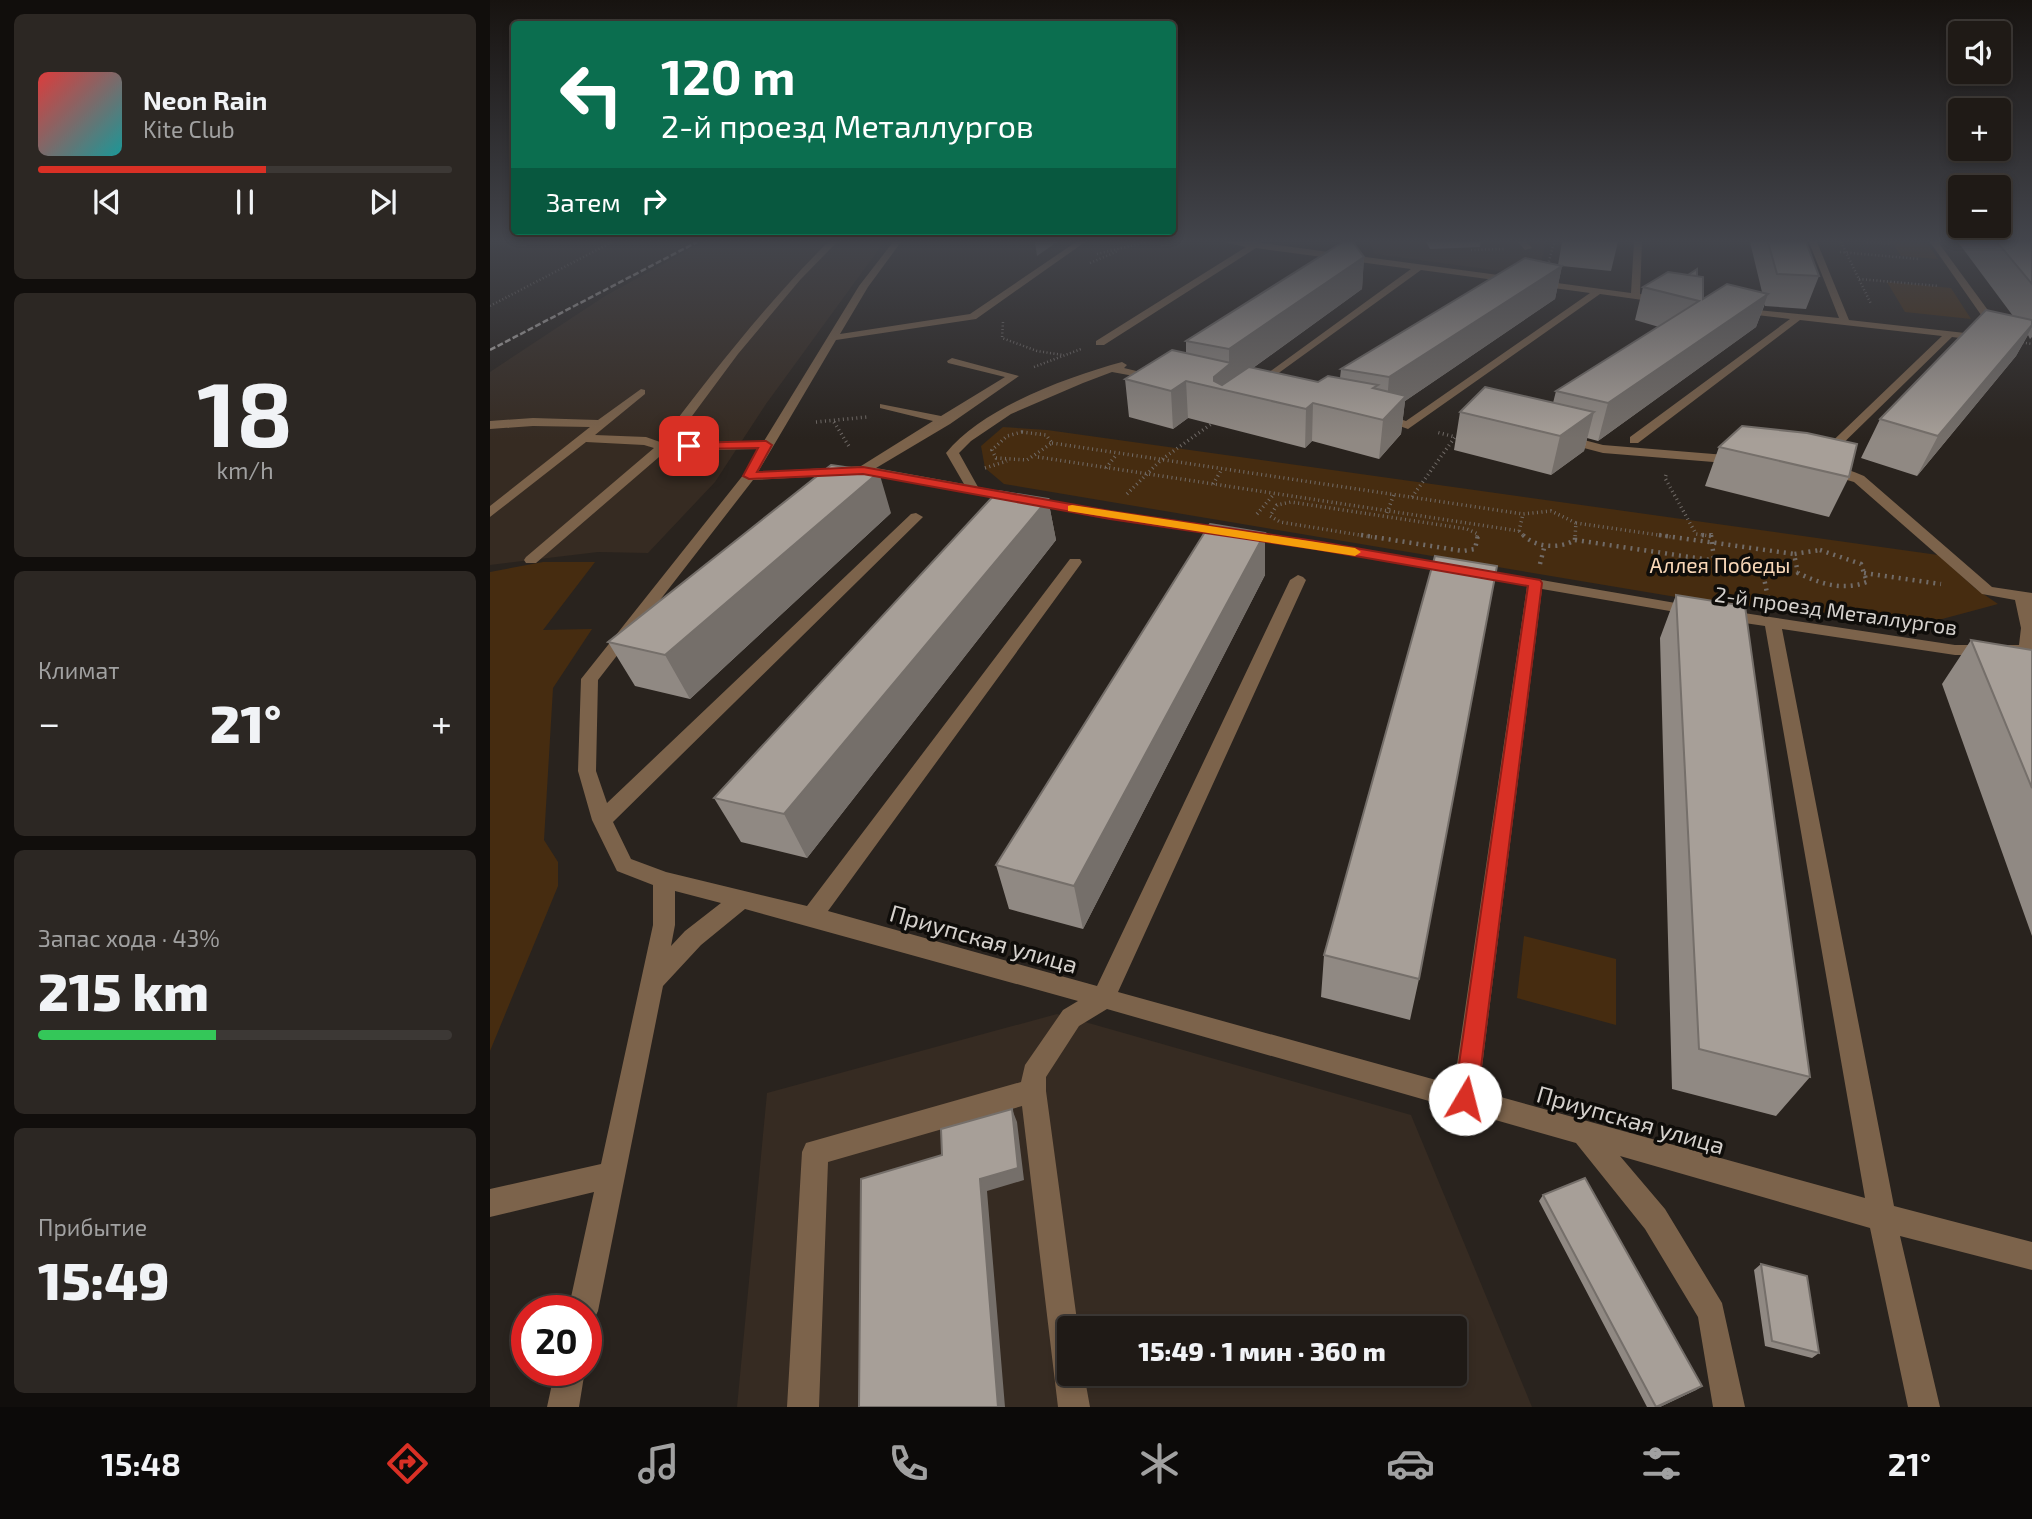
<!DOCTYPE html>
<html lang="ru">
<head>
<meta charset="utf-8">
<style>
  body { margin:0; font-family:"Exo 2",sans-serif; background:#2c2723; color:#f1f3f6; height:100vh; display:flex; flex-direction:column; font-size:26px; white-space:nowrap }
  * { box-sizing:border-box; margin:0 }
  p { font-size:23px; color:#a1a1a1 }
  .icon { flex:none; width:38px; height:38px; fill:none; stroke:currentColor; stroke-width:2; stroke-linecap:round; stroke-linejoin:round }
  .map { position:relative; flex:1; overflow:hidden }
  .panel { display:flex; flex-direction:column; gap:14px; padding:14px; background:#110e0c; width:490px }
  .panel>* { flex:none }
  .banner { position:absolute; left:21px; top:21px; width:665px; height:214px; border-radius:7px; box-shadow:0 4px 10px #0003,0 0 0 2px #3c3835; background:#0b6e4f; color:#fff; overflow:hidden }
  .buttons { position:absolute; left:1458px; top:21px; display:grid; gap:14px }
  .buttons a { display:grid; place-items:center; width:63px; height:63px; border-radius:7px; background:#1f1a16; box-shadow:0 4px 10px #0003,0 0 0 2px #3c3835; font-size:35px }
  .speed { position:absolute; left:21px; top:1295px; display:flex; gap:14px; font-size:35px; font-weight:700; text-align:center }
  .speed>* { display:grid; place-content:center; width:91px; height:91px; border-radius:50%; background:#1f1a16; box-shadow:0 4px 10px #0003,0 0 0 2px #3c3835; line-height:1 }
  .speed .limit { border:10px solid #d22; background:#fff; color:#111 }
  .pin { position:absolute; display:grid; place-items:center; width:60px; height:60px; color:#fff; margin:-30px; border-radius:14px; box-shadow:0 4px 10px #0006 }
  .me { position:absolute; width:77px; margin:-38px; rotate:8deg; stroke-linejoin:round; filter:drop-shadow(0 0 5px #0008) }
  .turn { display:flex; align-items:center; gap:24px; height:147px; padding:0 35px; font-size:32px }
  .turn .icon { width:91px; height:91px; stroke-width:2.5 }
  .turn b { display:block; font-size:49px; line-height:60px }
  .then { display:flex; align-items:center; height:66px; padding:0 35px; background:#0003; gap:14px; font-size:26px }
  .big { font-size:52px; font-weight:800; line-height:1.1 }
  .panel .tile { flex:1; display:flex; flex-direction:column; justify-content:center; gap:10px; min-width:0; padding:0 24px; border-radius:10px; background:#2c2723 }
  .panel .dial { align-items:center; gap:0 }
  .dial b { font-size:91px; line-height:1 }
  .song { display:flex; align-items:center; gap:21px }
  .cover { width:84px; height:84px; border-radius:10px; background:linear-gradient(135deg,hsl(0 70% 55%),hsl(180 70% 35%)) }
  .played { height:7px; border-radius:4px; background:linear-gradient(90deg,#d93025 55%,#3c3835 55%) }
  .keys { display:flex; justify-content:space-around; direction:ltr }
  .heat { display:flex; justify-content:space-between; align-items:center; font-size:38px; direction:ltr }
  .charge { height:10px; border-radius:5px; background:linear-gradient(90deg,#34c759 43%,#3c3835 0) }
  .trip { position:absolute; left:567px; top:1316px; width:410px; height:70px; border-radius:7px; background:#1f1a16; box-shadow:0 4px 10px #0003,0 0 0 2px #3c3835; font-weight:800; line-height:70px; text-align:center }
  .tabs { display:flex; height:112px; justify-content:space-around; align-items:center; background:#0c0a09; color:#a1a1a1 }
  .tabs .icon { width:49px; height:49px }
  .tabs .selected { color:#d93025 }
  .tabs b { font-size:32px; color:#f1f3f6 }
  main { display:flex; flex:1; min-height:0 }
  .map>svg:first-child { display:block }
  .built { fill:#362b22; fill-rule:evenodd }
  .green { fill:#462c10 }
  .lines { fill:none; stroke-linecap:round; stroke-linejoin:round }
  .path-far2 { stroke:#716b67; stroke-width:2.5; stroke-dasharray:1 2.5; stroke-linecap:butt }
  .path-far1 { stroke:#716b67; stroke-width:3.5; stroke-dasharray:1 3.5; stroke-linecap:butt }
  .path { stroke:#716b67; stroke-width:4.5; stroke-dasharray:2 5; stroke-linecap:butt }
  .minor { fill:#7c634b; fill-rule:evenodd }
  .rail { stroke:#b7b2ae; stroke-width:2.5; stroke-dasharray:6 2.5; stroke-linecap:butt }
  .wall { fill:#908983 }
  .shaded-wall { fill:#756f6a }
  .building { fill:#a79f98; stroke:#756f6a; stroke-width:2 }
  .route { fill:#d93025; stroke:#8d1f18; stroke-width:2 }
  .slow { fill:#f59e0b }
  .labels { text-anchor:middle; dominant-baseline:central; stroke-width:7; stroke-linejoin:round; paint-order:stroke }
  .park-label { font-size:21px; fill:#f8d7b8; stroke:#0f0d0a }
  .street-label { font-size:21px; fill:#d5d1cd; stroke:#0f0d0a }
  .near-street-label { font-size:24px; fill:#d5d1cd; stroke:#0f0d0a }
</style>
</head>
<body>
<main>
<section class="panel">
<div class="tile">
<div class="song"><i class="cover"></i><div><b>Neon Rain</b><p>Kite Club</p></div></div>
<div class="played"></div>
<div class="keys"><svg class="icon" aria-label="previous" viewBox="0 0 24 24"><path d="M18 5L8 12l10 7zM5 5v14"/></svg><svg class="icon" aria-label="pause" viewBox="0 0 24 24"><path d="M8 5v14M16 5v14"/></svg><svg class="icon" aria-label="next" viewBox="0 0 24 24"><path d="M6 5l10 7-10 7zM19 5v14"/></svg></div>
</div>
<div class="tile dial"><b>18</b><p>km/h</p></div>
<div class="tile"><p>Климат</p>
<div class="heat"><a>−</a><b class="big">21°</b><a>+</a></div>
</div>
<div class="tile"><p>Запас хода · 43%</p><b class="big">215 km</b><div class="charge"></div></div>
<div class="tile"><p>Прибытие</p><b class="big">15:49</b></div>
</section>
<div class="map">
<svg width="1542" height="1407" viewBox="0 0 1542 1407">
  <rect width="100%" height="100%" fill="#29231e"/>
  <!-- built -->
  <path class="built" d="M213,242H394L276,404L225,482L158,553L108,552L0,565V372L115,296Z
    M879,242H1056L1048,276L885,254Z
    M567,1014L921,1115L1042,1407H247L277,1093ZM579,1328H964V1374H579Z"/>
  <!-- green -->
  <path class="green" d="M1402,242L1437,243L1448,259L1411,256Z
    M1397,282L1461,288L1481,319L1415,312Z
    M513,427L557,430L1448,555L1486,589L1508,604L1441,622L1222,603L514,484L495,468L491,446Z
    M53,562H105L53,630L102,629L63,688L54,840L68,862V886L0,1051V572Z
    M1034,936L1126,959V1025L1027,998Z"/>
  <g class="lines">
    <!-- path-far2 -->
    <path class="path-far2" d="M1351,242L1381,304
      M1377,242L1400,244L1399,242
      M981,250L1014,249
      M1350,252L1429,259
      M607,254L657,242
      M600,263L628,251
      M1058,265L1064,242
      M1369,279L1449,286
      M0,306L122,242
      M513,322L512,338L547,351L573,355
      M1529,342L1542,344
      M544,367L591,349"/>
    <!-- path-far1 -->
    <path class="path-far1" d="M326,422L377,417
      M344,422L360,448
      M532,432L556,435L562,443L537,460L506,458L502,450L517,436Z
      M562,443L1033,514
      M548,457L1029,531
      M495,468L517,461
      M616,468L627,454
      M1176,475L1175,478L1206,534L1221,536
      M723,484L732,469
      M637,494L671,460L724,422
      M922,497L965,437L946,432
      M897,513L904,494
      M767,514L784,494
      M1086,523L1182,537
      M1029,531L1035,537
      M1029,531L1033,514L1061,511L1086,523L1085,537
      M1221,533V537
      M882,537L790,522L780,516L787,505L801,502L977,529L988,534L987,537"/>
    <!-- path -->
    <path class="path" d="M871,535L973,551L985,549L988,535
      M1033,535C1046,548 1070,549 1085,540V535
      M1169,535L1304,554
      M1212,535L1221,536
      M1221,535L1225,567
      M1085,540L1308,573
      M1330,550L1371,564L1377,582C1352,591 1331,584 1308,573L1304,554Z
      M1050,564L1055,544
      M1272,568L1278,598
      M1374,573L1451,584"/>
    <!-- minor -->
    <path class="minor" d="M338,242H347L310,280L248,354L182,443L274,441L369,286L403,242H411L378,287L350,334L480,314L586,242H595L486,319L346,340L268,472L371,466L443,421L390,408V404L451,416L515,377L458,363L457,361L462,358L529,376L460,424L386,468L474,484L456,453C492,408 577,377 632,362L637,365L634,368L671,377L666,380L622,372L593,383L521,414L481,441L469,453L488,487L620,511L825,541L1209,607L1211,610L1209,613L1203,615L1052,589L989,1091L1375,1198L1275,626L1234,620L1226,615L1234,610L1465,645H1529L1531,628L1525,600L1492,594L1364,482L1333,473V467C1348,465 1361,471 1374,476L1502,587L1542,593V653L1536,655H1465L1292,629L1404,1206L1542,1242V1270L1410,1236L1450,1407H1418L1380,1228L1130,1156L1175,1209L1232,1303L1255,1407H1223L1208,1317L1155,1229L1086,1143L617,1009L589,1026L556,1077V1091L588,1328H579V1374H594L600,1407H568L532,1106L338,1162L329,1407H297L312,1152L316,1143L531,1082L535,1065L573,1010L588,1001L255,909L211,945L173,986L108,1311L103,1321L96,1324V1311H78L104,1192L0,1217V1189L111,1164L163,925V885L127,871L102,820L88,771L91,679L254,474L269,449L176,451L46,563H36L34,560L36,557L164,448L154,445L96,442L0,517V506L100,427L43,426L0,429V421L43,418L108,420L151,389L155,390V394L105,435L156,437L170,442C223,372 276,304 338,242ZM374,474L620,519L825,549L1037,586L964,1085L628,992L816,580L813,577L808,575L800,580L607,986L338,911L590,565L592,562L590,559H580L317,906L176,872L141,859L123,822L433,517L426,513L421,514L117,803L106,771L108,680L263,480ZM185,891L231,903L195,931L181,946L185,925Z
      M734,242H765L1141,293L1144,242H1152L1150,294L1179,300L1174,303L1110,294L918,429L884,417L890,413L916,421L1100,293L931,270L768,388L762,385L764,383L921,269L766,248L614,345H606V341L756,247Z
      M1028,242H1037L1042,248L1035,250Z
      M1319,242H1327L1359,320L1493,335L1498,338L1493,341L1462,337L1338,458L1334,459L1328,455L1452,336L1310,320L1148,443H1140V437L1300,319L1250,313L1245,310L1247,308L1349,318Z
      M1440,242H1448L1511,328V332H1503Z
      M1075,435L1113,445L1248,456L1254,460L1248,464L1113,453L1071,442V436Z
      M65,1370H95L89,1407H57Z"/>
    <!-- rail -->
    <path class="rail" d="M0,350L207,242"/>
  </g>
  <!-- wall -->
  <path class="wall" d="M936,242H991L990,247L940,249Z
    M1072,242H1128L1121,271L1072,266L1065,299L915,401L911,434L889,459L822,441L815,448L698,418L683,429L639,417L635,379L696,353V341L874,257L872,289L763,368L828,382L850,378L851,369L1068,265Z
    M1260,242H1316L1329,276L1316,309L1275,306V304L1266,327L1108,441L1097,438L1094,451L1061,475L964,450L970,412L1063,403L1066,391L1169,327L1145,320L1153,287L1207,276L1213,299L1272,292Z
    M1468,242H1542V337L1540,339L1538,335L1526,356L1427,476L1371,458L1390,419L1523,316Z
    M1229,447L1359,477L1339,517L1215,486Z
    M558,499L566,540L317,858L251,842L224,798Z
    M401,513L200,699L145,686L118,642Z
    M775,533V575L593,929L519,909L506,865Z
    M1186,595L1320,1077L1286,1116L1182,1089L1170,638Z
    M1481,640L1542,650V936L1452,684Z
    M834,955L929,979L920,1020L831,997Z
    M1053,1195L1212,1386L1206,1390L1170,1407H1157L1049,1201Z
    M1271,1264L1329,1353L1322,1358L1275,1346L1264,1270Z"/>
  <!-- shaded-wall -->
  <path class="shaded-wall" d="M545,242H567L547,256Z
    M874,257L872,289L742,383L724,387V377L739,365V349Z
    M1072,266L1065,299L915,401L911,434L889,459L893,420L896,415L899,377Z
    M1278,294L1266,327L1108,441L1118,403Z
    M1542,325V327L1526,356L1427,476L1448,436Z
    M696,381L698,418L683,429L681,391Z
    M823,403L822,441L815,448L816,409Z
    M1104,412L1094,451L1061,475L1070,436Z
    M389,472L401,513L200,699L175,655Z
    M558,499L566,540L317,858L294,814Z
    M775,533V575L593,929L584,886Z
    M522,1109L527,1122L534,1180L497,1191L515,1407H508L490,1179Z
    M1212,1386L1206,1390L1170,1407H1166Z"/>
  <!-- building -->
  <path class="building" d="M853,242H863L874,257L739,349L696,341Z
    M1278,242H1316L1329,276L1287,274Z
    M1507,242H1542V284Z
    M1035,258L1072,266L899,377L851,369Z
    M1207,269V276L1198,275Z
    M1178,272L1213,277V299L1237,284L1278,294L1118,403L1066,391L1209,301L1153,287Z
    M1496,310L1542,320V325L1448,436L1390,419Z
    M682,350L741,363L724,377V381L732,385L759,367L828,382L838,376L888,385L883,388L916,396L893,420L823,403L816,409L696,381L681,391L635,379Z
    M995,387L1104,412L1070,436L970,412Z
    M1252,426L1317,433L1367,444L1359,477L1229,447Z
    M341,465L389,472L175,655L118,642Z
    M508,491L558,499L294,814L224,798Z
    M720,524L775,533L584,886L506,865Z
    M945,556L1007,566L929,979L834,955Z
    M1186,595L1255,606L1320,1077L1209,1049Z
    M1481,640L1542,650V788Z
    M522,1109L528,1168L490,1179L508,1407H369L371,1179L452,1155L451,1129Z
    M1095,1178L1212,1386L1166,1407L1053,1195Z
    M1271,1264L1317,1276L1329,1353L1282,1341Z"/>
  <!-- sky -->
  <linearGradient id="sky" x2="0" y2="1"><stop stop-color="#171310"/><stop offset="0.55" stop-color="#43454c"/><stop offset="1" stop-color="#43454c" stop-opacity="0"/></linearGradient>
  <rect width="1542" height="439" fill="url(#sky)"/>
  <!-- route -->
  <path class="route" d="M276,441L282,445L267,472L373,467L620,511L825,541L1050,580L1052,583L987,1099L983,1107L975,1110L967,1107L964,1099L1038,586L825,549L620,519L373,474L259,479L253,476L268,448L199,449L193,446L199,443Z"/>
  <!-- slow -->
  <path class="slow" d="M582,505L865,548L871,552L865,556L578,511V506Z"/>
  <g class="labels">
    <!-- park labels -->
    <g class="park-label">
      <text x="1230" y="564">Аллея Победы</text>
    </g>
    <!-- street labels -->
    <g class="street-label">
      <text transform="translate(1346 610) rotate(8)">2-й проезд Металлургов</text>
    </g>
    <!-- near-street labels -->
    <g class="near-street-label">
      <text transform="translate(494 938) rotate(16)">Приупская улица</text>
      <text transform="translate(1141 1119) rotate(16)">Приупская улица</text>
    </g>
  </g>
</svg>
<div class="buttons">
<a><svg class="icon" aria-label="sound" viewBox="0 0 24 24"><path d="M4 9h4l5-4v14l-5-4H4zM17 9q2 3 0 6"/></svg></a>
<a>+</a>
<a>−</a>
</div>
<div class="speed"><div class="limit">20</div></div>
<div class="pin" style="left:199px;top:446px;background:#d93025"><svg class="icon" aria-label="arrive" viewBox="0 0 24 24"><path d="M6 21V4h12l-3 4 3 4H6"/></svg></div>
<svg class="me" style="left:975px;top:1099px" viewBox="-20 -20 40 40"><circle r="19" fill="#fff"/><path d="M0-13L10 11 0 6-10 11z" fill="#d93025"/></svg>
<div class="trip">15:49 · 1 мин · 360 m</div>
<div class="banner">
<div class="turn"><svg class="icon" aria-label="left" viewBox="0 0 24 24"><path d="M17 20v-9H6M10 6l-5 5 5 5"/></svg><div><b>120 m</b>2-й проезд Металлургов</div></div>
<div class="then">Затем<svg class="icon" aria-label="right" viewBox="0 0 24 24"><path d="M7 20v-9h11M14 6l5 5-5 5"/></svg></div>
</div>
</div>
</main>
<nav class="tabs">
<b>15:48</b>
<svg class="icon selected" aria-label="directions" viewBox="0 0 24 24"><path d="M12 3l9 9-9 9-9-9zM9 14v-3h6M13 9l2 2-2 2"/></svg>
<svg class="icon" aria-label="music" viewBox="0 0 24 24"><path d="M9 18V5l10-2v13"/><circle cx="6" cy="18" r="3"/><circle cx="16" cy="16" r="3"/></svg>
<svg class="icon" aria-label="phone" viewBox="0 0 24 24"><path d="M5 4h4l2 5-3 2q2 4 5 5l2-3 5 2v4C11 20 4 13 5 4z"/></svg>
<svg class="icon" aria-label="climate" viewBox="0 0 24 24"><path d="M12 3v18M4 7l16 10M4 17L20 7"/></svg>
<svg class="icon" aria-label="car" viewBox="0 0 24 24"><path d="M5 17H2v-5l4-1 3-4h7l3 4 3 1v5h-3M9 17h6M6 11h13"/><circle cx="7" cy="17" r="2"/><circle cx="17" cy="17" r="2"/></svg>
<svg class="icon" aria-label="filters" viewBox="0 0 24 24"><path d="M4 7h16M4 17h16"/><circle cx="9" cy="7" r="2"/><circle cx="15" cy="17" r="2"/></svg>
<b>21°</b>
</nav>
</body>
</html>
